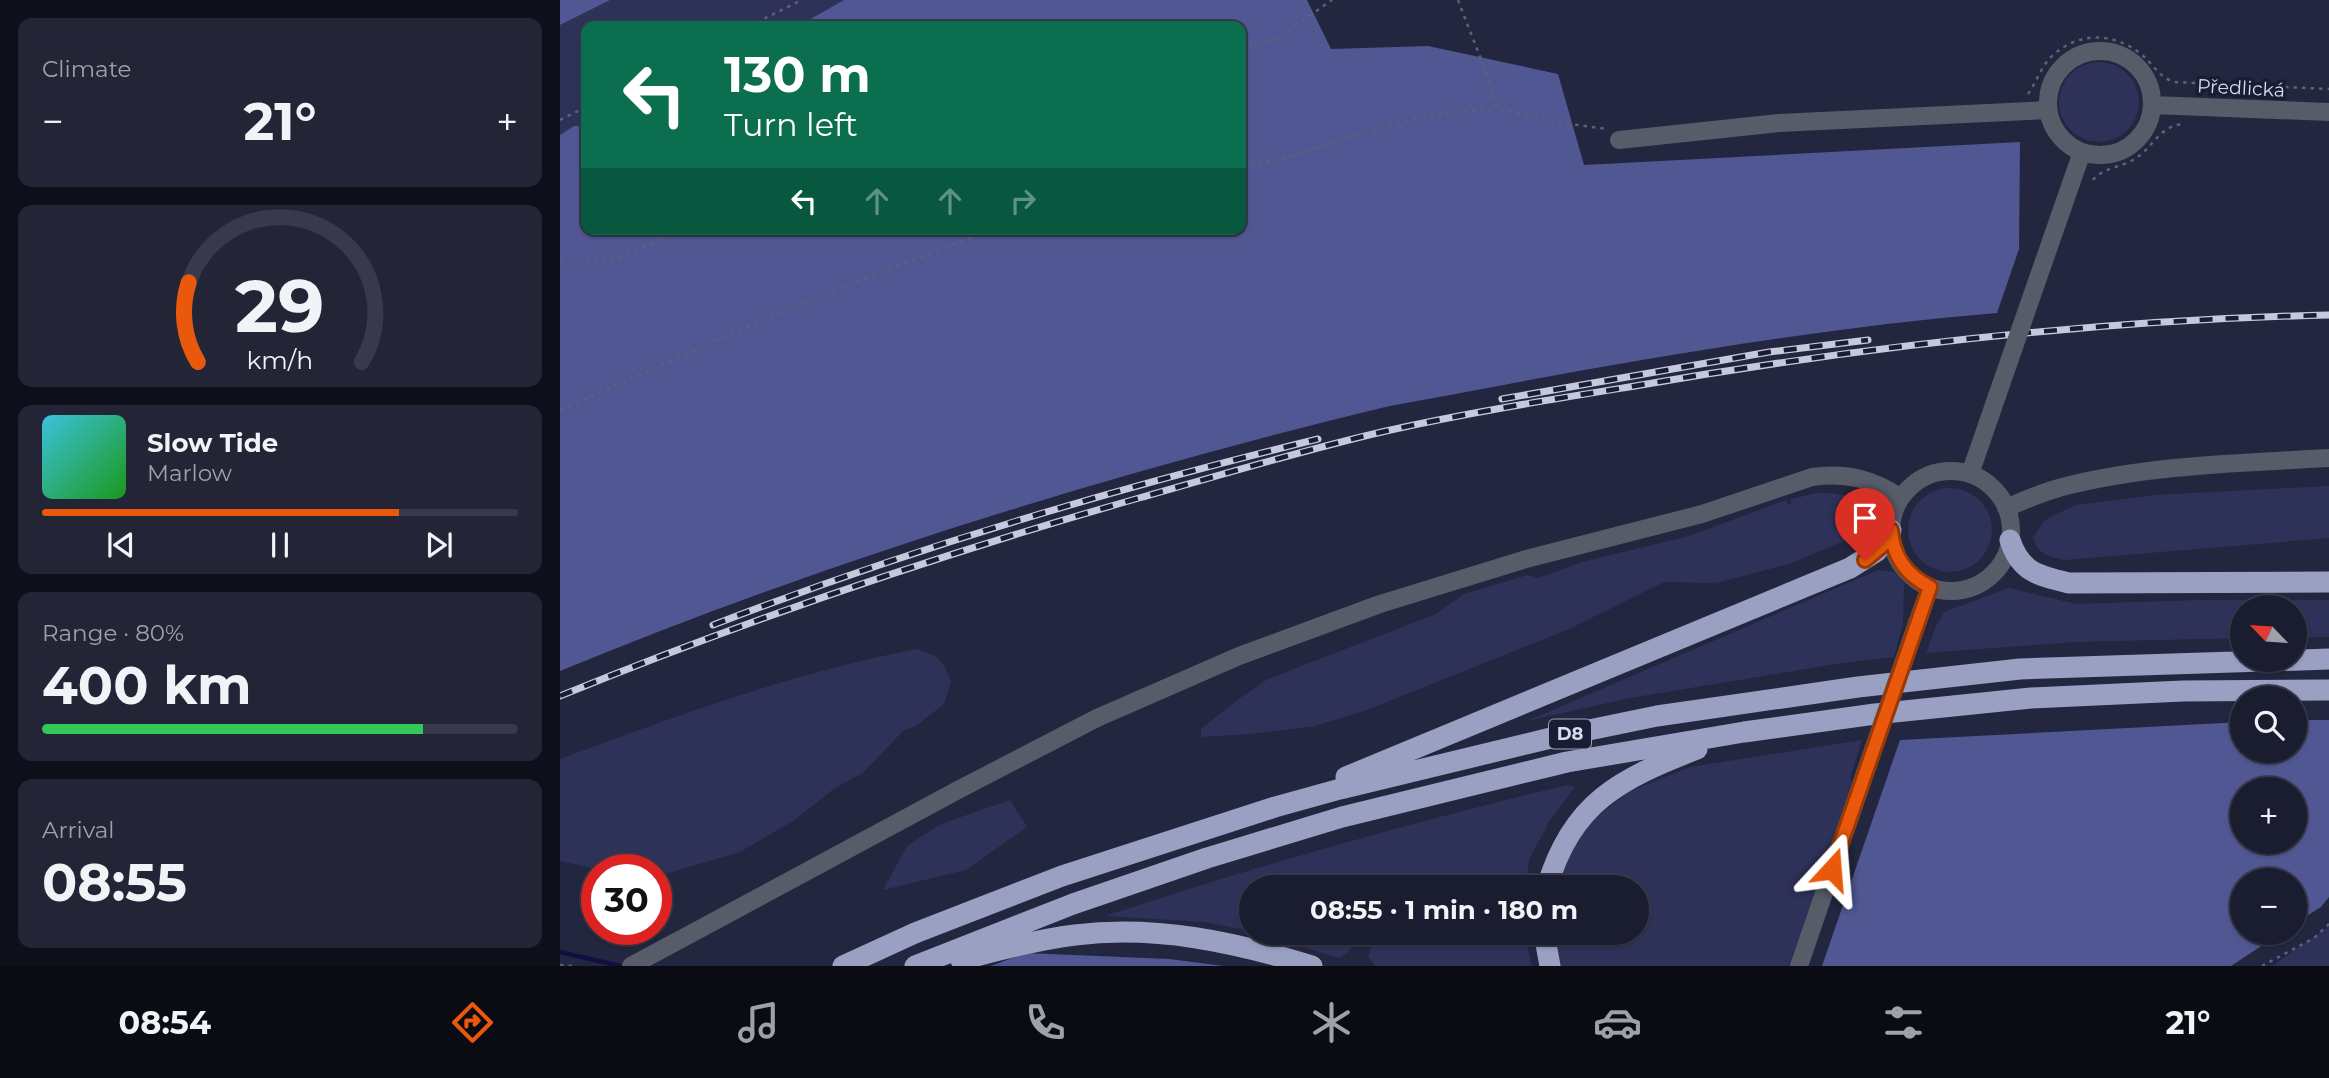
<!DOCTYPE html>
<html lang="en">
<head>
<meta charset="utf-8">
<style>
  body { margin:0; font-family:Montserrat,sans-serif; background:#232537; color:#f1f3f6; height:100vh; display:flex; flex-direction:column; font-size:26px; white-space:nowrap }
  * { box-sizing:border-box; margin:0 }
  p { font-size:23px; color:#9fa1aa }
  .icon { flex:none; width:38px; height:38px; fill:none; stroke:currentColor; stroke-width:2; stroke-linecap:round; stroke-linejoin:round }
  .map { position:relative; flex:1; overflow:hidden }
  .panel { display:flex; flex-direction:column; gap:18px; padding:18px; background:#0e0f1a; width:560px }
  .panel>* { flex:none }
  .guide { position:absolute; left:21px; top:21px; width:665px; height:214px; border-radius:14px; box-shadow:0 2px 5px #0004,0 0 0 2px #383a4b; background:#0b6e4f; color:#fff; overflow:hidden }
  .needle { width:46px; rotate:295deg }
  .fabs { position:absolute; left:1670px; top:595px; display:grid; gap:14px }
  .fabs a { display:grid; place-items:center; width:77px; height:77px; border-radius:50%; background:#1a1c2f; box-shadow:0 2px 5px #0004,0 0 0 2px #383a4b; font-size:35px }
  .speed { position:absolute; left:21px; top:854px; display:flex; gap:14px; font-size:35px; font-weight:700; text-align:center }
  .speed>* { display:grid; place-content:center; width:91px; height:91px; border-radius:50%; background:#1a1c2f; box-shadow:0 2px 5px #0004,0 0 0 2px #383a4b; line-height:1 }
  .speed .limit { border:10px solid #d22; background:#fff; color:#111 }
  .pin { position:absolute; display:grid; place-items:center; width:60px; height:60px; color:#fff; margin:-72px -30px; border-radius:50% 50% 50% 0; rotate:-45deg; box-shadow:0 0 7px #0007 }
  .pin .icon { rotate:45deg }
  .me { position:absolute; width:77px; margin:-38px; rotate:19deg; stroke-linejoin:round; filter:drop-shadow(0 0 5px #0008) }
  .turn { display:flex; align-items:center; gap:24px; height:147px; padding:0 28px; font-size:32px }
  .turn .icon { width:91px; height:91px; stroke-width:2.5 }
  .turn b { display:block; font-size:49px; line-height:60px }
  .lanes { display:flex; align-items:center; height:66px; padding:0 28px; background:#0003; justify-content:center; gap:35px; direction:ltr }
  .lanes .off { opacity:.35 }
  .big { font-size:52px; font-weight:700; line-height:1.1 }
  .panel .widget { flex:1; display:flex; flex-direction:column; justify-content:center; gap:10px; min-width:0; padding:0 24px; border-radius:14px; background:#232537 }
  .panel .dial { align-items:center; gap:0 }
  .dial svg { height:182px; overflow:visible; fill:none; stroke:#383a4b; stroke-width:7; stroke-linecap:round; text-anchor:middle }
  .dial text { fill:#f1f3f6; stroke:none }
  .song { display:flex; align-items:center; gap:21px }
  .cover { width:84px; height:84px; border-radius:10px; background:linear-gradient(135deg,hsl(190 70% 55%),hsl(120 70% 35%)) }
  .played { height:7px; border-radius:4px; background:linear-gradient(90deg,#ea580c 75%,#383a4b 75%) }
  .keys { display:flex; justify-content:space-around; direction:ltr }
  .heat { display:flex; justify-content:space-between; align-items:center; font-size:38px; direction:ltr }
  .charge { height:10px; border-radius:5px; background:linear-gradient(90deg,#34c759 80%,#383a4b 0) }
  .trip { position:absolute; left:679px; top:875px; width:410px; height:70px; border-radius:35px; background:#1a1c2f; box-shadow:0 2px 5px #0004,0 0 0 2px #383a4b; font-weight:700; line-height:70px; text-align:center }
  .tabs { display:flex; height:112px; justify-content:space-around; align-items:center; background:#0a0b13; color:#9fa1aa }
  .tabs .icon { width:49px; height:49px }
  .tabs .selected { color:#ea580c }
  .tabs b { font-size:32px; color:#f1f3f6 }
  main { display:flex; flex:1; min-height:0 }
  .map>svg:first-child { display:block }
  .green { fill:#2e3259 }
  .forest { fill:#505792; fill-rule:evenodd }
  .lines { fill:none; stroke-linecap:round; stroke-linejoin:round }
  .stream { stroke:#110e43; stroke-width:4.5 }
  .path { stroke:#5d6178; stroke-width:2.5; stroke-dasharray:3.5 5; stroke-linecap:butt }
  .minor { stroke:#585b68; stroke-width:18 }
  .tertiary { stroke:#585b68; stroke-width:18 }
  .motorway { stroke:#9aa0c1; stroke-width:21 }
  .rail-casing { stroke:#c5c9db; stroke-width:7 }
  .rail { stroke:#191c35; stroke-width:4.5; stroke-dasharray:13; stroke-linecap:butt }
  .minor-bridge { stroke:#585b68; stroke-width:18 }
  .route-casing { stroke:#983908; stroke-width:18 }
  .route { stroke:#ea580c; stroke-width:12 }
  .labels { text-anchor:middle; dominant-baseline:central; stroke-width:7; stroke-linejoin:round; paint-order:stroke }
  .shield { fill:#191c35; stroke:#9fa2b6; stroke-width:2 }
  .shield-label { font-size:18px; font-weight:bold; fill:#d8dced }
  .street-label { font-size:19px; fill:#d8dced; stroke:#191c35 }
</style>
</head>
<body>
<main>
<section class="panel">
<div class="widget"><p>Climate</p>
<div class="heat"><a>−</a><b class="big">21°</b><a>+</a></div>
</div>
<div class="widget dial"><svg viewBox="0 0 100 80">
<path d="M14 69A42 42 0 1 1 86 69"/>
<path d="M14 69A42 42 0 0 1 10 34" stroke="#ea580c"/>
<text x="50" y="56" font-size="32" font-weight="700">29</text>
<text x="50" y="72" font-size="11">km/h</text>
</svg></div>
<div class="widget">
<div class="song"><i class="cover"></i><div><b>Slow Tide</b><p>Marlow</p></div></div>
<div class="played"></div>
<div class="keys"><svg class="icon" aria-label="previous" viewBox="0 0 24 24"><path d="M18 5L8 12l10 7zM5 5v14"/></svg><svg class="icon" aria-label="pause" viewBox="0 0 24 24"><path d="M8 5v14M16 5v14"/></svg><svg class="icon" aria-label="next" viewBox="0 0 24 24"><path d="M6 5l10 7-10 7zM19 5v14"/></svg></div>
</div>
<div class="widget"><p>Range · 80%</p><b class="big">400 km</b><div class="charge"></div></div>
<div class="widget"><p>Arrival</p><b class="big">08:55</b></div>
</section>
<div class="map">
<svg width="1769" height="966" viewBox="0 0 1769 966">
  <rect width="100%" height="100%" fill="#22263f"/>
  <!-- green -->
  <path class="green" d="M50,0H284L238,26H26V122L0,135V25Z
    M1499 102a40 40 0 1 1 80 0a40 40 0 1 1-80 0Z
    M1769,486V538L1504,560C1488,556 1479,555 1473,538L1484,521L1498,513L1517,505L1595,495Z
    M1348 530a42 42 0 1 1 84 0a42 42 0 1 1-84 0Z
    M1257,493C1284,493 1325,497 1300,534L1232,563L1156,583L1104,582L1009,629L804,711L755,726L690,734L641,737V729L680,698L708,679L876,614L904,594L968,575L978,578L1022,562L1129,536L1226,500L1227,504H1231V499Z
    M1318,570L1334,572L1344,583L1343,624L1334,657L1282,663L1070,698L967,721Z
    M1449,588L1516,604L1638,600H1769V637H1734V607H1682V638L1515,642L1366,653L1376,626L1384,612Z
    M357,649L377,657L385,667L391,682L384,704L357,725L343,731L303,773L275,788L233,821L180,852L105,874H96V870H41L0,861V759C119,715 232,673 357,649Z
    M1302,740L1290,778L1292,782L1229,966H1000L994,933H1076V887H997L1010,847L1034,816L1037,817L1068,792L1130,767Z
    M1007,785L1015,787L990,820L969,860L966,887H691V931L644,922L545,916C697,866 851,822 1007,785Z
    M450,800L467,827L406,870L323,890L347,846L381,824Z
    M1769,926V966H1712Z
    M699,933H804L787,953L779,958Z
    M816,933H964L972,966H815L808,957Z"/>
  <!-- forest -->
  <path class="forest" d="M0,0H50L0,25Z
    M284,0H747L771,49L868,46L998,74L1024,165L1460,142L1459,249L1437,313C1318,323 1200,340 1082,360C1023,370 964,381 906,392C876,398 846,402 817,409C539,477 265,562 0,671V135L14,126H26V229H681V26H238Z
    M1734,720H1769V897L1761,907L1734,924V880H1682V933H1721L1671,966H1262L1340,740L1682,722V751H1734ZM1682,789H1734V842H1682Z
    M465,953L609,959L664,966H431Z"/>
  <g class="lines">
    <!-- stream -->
    <path class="stream" d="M0,952L60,966"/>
    <!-- path -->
    <path class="path" d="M898,0L929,80L936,108L1003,123L1047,129
      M189,26L242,0
      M681,49L719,37L772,0
      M1468,94C1476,83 1481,67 1491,57C1518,31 1553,32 1581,54C1593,64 1599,77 1614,82L1769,89
      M0,120L26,107
      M681,164L720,160L836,123L876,114L936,108
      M1533,180C1544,167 1559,168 1573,160C1593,149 1596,129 1621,124
      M0,261H52L123,229
      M0,410L239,304L433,229
      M0,965L13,966
      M1702,966L1754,938L1769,924"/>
    <!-- minor -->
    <path class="minor" d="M1488 103a52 52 0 1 1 104 0a52 52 0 1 1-104 0Z
      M1592,105L1769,112
      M1059,140L1219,123L1488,110
      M1500,215L1522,152
      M1410,474L1437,396
      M1357,623L1370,587
      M1239,966L1305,773"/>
    <!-- tertiary -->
    <path class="tertiary" d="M1331 531a60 60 0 1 1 120 0a60 60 0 1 1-120 0Z
      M1446,508C1465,500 1483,492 1502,487C1588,465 1680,463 1769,458
      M71,966L398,790L537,718L679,656L820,604L966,559L1142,514L1252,477C1286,472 1313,479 1341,498"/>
    <!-- motorway -->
    <path class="motorway" d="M1450,540C1460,572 1479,576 1509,583L1769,582
      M786,777L1290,568L1317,551L1331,530
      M987,887C1012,802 1060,779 1137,749
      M984,933L990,966
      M401,960C439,950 476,940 515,935C596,925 675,942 752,966
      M283,966L355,933L502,876L715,807L780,789L995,737L1097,716L1298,687L1460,669L1769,659
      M355,966L513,904L647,858L782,817L1007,762L1184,732L1315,714L1471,698L1623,691L1769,690"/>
    <defs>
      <path id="rail" d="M942,399L1209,352L1308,340
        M153,625C350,549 552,489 758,439
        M0,696C189,619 382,554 579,498C661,475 743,450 826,431C906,413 988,400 1069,387C1300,347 1534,320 1769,315"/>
    </defs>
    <!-- rail casing -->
    <use href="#rail" class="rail-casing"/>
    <!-- rail -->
    <use href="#rail" class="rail"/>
    <!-- minor-bridge -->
    <path class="minor-bridge" d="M1437,396L1500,215
      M1305,773L1357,623"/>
  </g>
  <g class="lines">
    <defs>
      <path id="route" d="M1272,869L1370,587C1346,575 1333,557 1331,530L1323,545L1305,560"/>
    </defs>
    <!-- route casing -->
    <use href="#route" class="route-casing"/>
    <!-- route -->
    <use href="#route" class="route"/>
  </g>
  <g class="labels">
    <!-- shield labels -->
    <rect class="shield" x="989" y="719.5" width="42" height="29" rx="5"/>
    <g class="shield-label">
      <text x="1010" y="734">D8</text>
    </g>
    <!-- street labels -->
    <g class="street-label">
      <text transform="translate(1681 88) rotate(3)">Předlická</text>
    </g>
  </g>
</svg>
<div class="fabs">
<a><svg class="needle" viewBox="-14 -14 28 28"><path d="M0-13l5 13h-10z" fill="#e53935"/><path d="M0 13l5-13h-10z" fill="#9fa1aa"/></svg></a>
<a><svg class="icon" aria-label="search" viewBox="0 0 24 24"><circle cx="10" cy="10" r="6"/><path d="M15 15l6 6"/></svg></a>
<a>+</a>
<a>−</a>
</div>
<div class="speed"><div class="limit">30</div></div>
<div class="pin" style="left:1305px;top:560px;background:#d93025"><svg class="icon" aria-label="arrive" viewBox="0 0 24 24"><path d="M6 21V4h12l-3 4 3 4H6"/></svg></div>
<svg class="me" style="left:1272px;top:869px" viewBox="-20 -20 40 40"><path d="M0-17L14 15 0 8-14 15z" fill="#ea580c" stroke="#fff" stroke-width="4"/></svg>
<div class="trip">08:55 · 1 min · 180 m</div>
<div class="guide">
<div class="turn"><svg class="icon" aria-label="left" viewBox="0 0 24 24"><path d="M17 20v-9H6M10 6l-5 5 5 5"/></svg><div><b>130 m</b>Turn left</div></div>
<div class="lanes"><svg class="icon" aria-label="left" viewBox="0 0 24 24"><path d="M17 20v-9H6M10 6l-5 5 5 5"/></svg><svg class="icon off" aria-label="ahead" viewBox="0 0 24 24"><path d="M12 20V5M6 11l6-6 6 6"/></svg><svg class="icon off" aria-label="ahead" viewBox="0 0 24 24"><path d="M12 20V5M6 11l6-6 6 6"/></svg><svg class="icon off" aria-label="right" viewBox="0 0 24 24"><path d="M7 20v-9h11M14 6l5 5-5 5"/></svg></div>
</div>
</div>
</main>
<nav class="tabs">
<b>08:54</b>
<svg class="icon selected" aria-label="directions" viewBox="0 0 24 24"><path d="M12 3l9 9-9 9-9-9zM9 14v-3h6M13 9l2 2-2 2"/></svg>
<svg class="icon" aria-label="music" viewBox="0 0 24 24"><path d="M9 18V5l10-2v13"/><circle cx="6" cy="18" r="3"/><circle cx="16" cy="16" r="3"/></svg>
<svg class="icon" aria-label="phone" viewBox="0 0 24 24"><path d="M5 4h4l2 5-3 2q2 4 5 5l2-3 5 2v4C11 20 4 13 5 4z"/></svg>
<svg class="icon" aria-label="climate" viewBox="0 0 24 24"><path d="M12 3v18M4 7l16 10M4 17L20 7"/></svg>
<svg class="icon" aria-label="car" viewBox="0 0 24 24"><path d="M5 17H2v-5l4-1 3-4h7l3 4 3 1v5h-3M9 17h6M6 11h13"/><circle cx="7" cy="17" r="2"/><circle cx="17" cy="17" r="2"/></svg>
<svg class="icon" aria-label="filters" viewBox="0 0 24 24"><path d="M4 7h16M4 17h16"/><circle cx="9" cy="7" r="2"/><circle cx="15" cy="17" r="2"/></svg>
<b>21°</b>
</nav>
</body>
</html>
